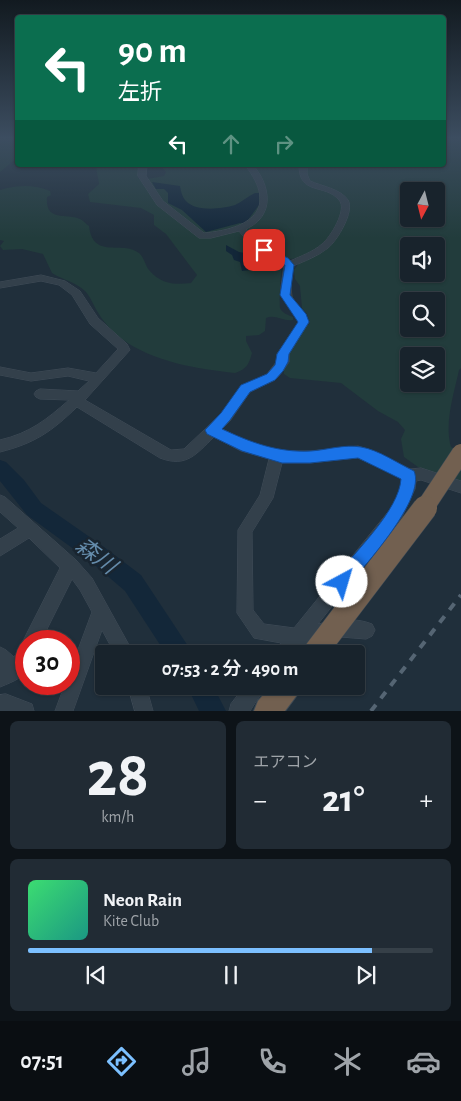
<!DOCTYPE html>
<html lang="ja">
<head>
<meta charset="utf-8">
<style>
  body { margin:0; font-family:"Alegreya Sans","Noto Sans JP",sans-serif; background:#212b34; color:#f1f3f6; height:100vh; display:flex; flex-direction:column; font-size:19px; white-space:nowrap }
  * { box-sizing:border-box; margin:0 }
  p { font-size:16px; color:#9fa4a9 }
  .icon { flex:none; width:28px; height:28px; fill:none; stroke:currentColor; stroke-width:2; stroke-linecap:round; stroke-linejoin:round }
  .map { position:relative; height:711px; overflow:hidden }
  .panel { display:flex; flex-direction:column; gap:10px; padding:10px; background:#0d1318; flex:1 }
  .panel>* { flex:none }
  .top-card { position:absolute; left:15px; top:15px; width:431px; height:152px; border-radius:5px; box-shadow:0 1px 4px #0004,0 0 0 1px #364048; background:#0b6e4f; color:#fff; overflow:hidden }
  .needle { width:32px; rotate:187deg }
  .tools { position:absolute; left:400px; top:182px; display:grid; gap:10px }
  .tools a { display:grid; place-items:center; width:45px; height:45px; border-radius:5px; background:#18232c; box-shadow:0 1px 4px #0004,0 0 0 1px #364048; font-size:25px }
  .speed { position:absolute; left:15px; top:630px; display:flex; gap:10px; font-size:25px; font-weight:700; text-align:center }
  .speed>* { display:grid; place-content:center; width:65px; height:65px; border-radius:50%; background:#18232c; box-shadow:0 1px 4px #0004,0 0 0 1px #364048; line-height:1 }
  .speed .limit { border:8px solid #d22; background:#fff; color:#111 }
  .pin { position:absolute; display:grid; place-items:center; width:42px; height:42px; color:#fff; margin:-21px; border-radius:10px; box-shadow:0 2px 8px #0006 }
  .me { position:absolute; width:55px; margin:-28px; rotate:39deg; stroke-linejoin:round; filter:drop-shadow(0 0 4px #0008) }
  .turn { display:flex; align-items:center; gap:18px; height:105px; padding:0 20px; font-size:22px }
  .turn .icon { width:65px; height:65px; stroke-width:2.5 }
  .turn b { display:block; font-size:35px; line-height:42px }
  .lanes { display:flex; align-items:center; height:48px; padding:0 20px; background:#0003; justify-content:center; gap:25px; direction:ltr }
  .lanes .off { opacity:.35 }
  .big { font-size:38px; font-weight:600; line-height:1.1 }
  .panel .widget { flex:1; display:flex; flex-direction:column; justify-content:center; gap:8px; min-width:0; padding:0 18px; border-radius:8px; background:#212b34 }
  .panel .dial { align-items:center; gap:0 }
  .dial b { font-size:65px; line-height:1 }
  .song { display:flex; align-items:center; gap:15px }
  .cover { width:60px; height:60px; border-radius:8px; background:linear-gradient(135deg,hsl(140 70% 55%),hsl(170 70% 35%)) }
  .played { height:5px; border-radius:2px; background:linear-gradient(90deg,#7cc0ff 85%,#364048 85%) }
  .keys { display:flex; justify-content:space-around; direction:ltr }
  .heat { display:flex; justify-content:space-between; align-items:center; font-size:28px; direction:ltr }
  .panel .tiles { flex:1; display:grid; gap:10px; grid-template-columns:1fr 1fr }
  .widget:last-child { grid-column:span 2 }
  .trip { position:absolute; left:95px; top:645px; width:270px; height:50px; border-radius:5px; background:#18232c; box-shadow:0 1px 4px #0004,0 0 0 1px #364048; font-weight:600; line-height:50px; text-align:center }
  .menu { display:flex; height:80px; justify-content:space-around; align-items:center; background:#0a0e12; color:#9fa4a9 }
  .menu .icon { width:35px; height:35px }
  .menu .selected { color:#7cc0ff }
  .menu b { font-size:22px; color:#f1f3f6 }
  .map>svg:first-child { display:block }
  .green { fill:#223c3c; fill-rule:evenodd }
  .water { fill:#132739 }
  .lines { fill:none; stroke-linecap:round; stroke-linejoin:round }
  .river { fill:#132739; fill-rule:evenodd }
  .minor-casing { stroke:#404c58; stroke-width:1 }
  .highway-casing { stroke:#3e4b56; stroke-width:2 }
  .minor { fill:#33404b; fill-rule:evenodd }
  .highway { fill:#726050; fill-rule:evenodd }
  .rail { stroke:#556573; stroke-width:4; stroke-dasharray:8 8; stroke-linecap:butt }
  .highway-bridge-far1-casing { stroke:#3e4b56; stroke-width:19; stroke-linecap:butt }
  .highway-bridge-casing { stroke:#3e4b56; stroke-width:25; stroke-linecap:butt }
  .highway-bridge-far1 { stroke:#726050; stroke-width:18 }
  .highway-bridge { stroke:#726050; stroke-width:24 }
  .route { fill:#1a73e8; stroke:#114b97 }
  .labels { text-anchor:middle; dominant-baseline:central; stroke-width:5; stroke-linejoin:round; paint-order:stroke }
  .near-water-label { font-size:22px; font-style:italic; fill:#648baa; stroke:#192530 }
</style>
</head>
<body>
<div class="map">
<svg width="461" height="711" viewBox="0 0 461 711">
  <rect width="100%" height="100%" fill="#202f3b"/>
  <!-- green -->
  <path class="green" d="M0,139H18L17,158L0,172Z
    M444,139H461V368L459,370C454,394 444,423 451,447L461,452V484L418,467L404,457L401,439L405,430L398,422L378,411L341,383L290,378L284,374C282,358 297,332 310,323L307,314L302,308L300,286L295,279L294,270L301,260L299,258L290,259L282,262C281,267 279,304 280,308C282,313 288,315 293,317V320C284,322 275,314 266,318L265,331L259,335L246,336V341L252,353C249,364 247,369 235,373C198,369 153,362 122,339C114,333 104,323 99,314C94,307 91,297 85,291C76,282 63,280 52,273L43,254L22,249L3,250L0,246L4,241L0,240V190C17,185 34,184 50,191L51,195L47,197C45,222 65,213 80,219C83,220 86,224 89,226C93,260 122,240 139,253C144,257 145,265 149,270C161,284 174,285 191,283L197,275L166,234L154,225V215L141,208L90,202L88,194L99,184L96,167L98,165H138V178L141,180L164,176L166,172L160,165H444ZM409,191H436V219H409ZM409,246H436V274H409ZM409,301H436V329H409ZM409,356H436V384H409Z"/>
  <!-- water -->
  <path class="water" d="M152,182L180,186C181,191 182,197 186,201C196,212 221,209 235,205C242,202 248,196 255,193H259V205L245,224L240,223L206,232L182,210L168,203V193L164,189H156Z
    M226,245L239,252L267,257L270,261C261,269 255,270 242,271L240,262L234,260L232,255L226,251Z"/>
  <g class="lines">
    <!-- river -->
    <path class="river" d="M0,460L6,462L24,480L41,503L104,547L141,575L188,646L192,654H166L125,591L90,561L27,515L0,481Z
      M187,686H213L226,711H199Z"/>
    <defs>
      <path id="minor" d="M139,165H147L146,176L163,201L204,233C249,229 280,210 245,165H253C271,186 275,216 246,229L258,243L290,261C301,256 313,252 322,244C330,238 348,209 339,200C325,183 299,196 299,165H307V174L310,181C321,186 341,189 348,200C355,211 337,241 328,248C318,256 305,261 293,266L291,287L292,297L309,322L289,354V362L283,371L275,380L250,392L230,421L222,429L249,442L282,451H310L358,446L371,450L410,469L421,468L461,481V493L421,480L416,481L415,489L402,517L318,624C336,620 355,617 372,624L375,630L372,636L366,639L341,637L321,641L326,644L329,650L327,654H310L300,648L295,654H275L281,643L254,638L237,613L238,530L260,495L269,459L241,451L214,437C196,454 187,468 160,458L77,407C51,432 35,443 0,452V440C30,433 46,420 69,400L40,399L36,397L34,394L36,391L40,389L78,391L89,381L68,376L31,381L0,375V367L31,373L68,368L96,373L118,349L90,324L72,295L59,285L41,281L0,288V282L41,275L65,281L80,291L98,318L127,344L130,350L85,400L171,450L184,449L222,413L242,386L267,374L277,361V354L299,322L282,297L281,287L284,265L282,262L252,247L239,231L211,238H199L157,205L138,176ZM358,458L402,478L401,489L392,507L294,628L264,624L253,610L252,532L273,498L282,463H310Z
        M0,495L5,497L76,560L92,578L134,654H115L102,630L73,711H55L65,684H69V674L92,612L80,590L72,579L41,641H26C26,674 32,674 0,687V647L6,650L14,657L20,648L25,646L23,641L26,635L60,568L29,538L0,556V539L18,528L0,512Z
        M128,686H146L153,711H135Z
        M245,686H266L250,711H229L231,704Z
        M6,694L32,704L34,711H0V695Z"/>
      <path id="highway" d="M271,686H301L297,695L285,711H254L258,701Z"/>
    </defs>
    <!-- minor casing -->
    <use href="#minor" class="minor-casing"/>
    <!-- highway casing -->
    <use href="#highway" class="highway-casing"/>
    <!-- minor -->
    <use href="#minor" class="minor"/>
    <!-- highway -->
    <use href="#highway" class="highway"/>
    <!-- rail -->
    <path class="rail" d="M371,711L461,595"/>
    <defs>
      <path id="highway-bridge-far1" d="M424,509L461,453"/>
      <path id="highway-bridge" d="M314,654L425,508"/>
    </defs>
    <!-- highway-bridge-far1 casing -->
    <use href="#highway-bridge-far1" class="highway-bridge-far1-casing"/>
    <!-- highway-bridge casing -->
    <use href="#highway-bridge" class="highway-bridge-casing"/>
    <!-- highway-bridge-far1 -->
    <use href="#highway-bridge-far1" class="highway-bridge-far1"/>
    <!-- highway-bridge -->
    <use href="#highway-bridge" class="highway-bridge"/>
  </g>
  <!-- sky -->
  <linearGradient id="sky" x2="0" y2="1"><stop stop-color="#121a20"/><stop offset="0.58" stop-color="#3c4d60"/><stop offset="1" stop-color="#3c4d60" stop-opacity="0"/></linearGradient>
  <rect width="461" height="238" fill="url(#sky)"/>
  <!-- route -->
  <path class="route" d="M264,247L288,258L294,265L290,295L306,314L309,322L289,354L288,362L283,371L275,380L250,392L230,420L222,429C250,442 278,453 311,451C326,450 345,444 361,447C379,450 397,463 414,471C426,499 365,565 347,587L342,590L336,587L333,582L336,576C356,551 399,510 401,479L358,458L310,463H282L242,451L207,434L205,430L221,413L241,385L267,374L275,365L277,354L298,322L280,295L285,265L261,252V248Z"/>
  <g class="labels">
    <!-- near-water labels -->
    <g class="near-water-label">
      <text transform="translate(96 556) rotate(37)">森川</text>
    </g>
  </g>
</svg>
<div class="tools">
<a><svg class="needle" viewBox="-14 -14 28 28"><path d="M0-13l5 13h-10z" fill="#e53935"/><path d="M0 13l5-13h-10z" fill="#9fa4a9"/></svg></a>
<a><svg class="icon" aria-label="sound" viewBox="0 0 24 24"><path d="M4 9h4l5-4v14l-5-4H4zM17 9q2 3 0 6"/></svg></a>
<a><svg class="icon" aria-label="search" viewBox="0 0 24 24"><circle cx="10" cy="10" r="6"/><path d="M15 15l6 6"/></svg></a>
<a><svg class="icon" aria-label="layers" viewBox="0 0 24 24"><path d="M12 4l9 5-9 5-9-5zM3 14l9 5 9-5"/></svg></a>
</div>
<div class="speed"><div class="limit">30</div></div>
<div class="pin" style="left:264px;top:250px;background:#d93025"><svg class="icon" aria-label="arrive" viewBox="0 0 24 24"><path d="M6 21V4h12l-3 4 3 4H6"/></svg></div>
<svg class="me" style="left:342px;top:582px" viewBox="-20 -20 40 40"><circle r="19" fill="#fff"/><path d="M0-13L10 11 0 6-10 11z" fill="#1a73e8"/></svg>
<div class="trip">07:53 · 2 分 · 490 m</div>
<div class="top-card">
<div class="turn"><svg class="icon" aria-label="left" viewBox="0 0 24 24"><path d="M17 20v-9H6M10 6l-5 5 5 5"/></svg><div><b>90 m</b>左折</div></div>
<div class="lanes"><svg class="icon" aria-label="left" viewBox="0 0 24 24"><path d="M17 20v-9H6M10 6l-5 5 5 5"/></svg><svg class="icon off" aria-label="ahead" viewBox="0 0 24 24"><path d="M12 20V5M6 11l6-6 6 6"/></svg><svg class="icon off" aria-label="right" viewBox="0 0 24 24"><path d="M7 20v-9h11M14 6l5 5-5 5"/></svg></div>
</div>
</div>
<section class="panel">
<div class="tiles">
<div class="widget dial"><b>28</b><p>km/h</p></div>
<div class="widget"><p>エアコン</p>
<div class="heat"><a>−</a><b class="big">21°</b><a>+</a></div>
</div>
<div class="widget">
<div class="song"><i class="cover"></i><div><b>Neon Rain</b><p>Kite Club</p></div></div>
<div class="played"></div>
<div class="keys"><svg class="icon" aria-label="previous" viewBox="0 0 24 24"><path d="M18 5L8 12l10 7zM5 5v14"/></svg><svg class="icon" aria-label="pause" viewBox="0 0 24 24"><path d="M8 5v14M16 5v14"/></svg><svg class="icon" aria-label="next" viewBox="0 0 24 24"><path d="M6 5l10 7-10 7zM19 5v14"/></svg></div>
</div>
</div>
</section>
<nav class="menu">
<b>07:51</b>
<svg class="icon selected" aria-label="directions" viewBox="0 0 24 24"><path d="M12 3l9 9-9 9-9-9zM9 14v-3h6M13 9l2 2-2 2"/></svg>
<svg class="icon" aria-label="music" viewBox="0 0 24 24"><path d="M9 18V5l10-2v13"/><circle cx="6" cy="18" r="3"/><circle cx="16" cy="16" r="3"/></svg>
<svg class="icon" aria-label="phone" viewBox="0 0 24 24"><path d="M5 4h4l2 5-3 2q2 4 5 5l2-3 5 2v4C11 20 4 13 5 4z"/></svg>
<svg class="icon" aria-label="climate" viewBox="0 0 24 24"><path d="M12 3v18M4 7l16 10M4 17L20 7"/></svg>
<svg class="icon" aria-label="car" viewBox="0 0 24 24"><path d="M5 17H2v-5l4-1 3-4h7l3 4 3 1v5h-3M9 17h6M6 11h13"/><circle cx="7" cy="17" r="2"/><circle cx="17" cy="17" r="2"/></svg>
</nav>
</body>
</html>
